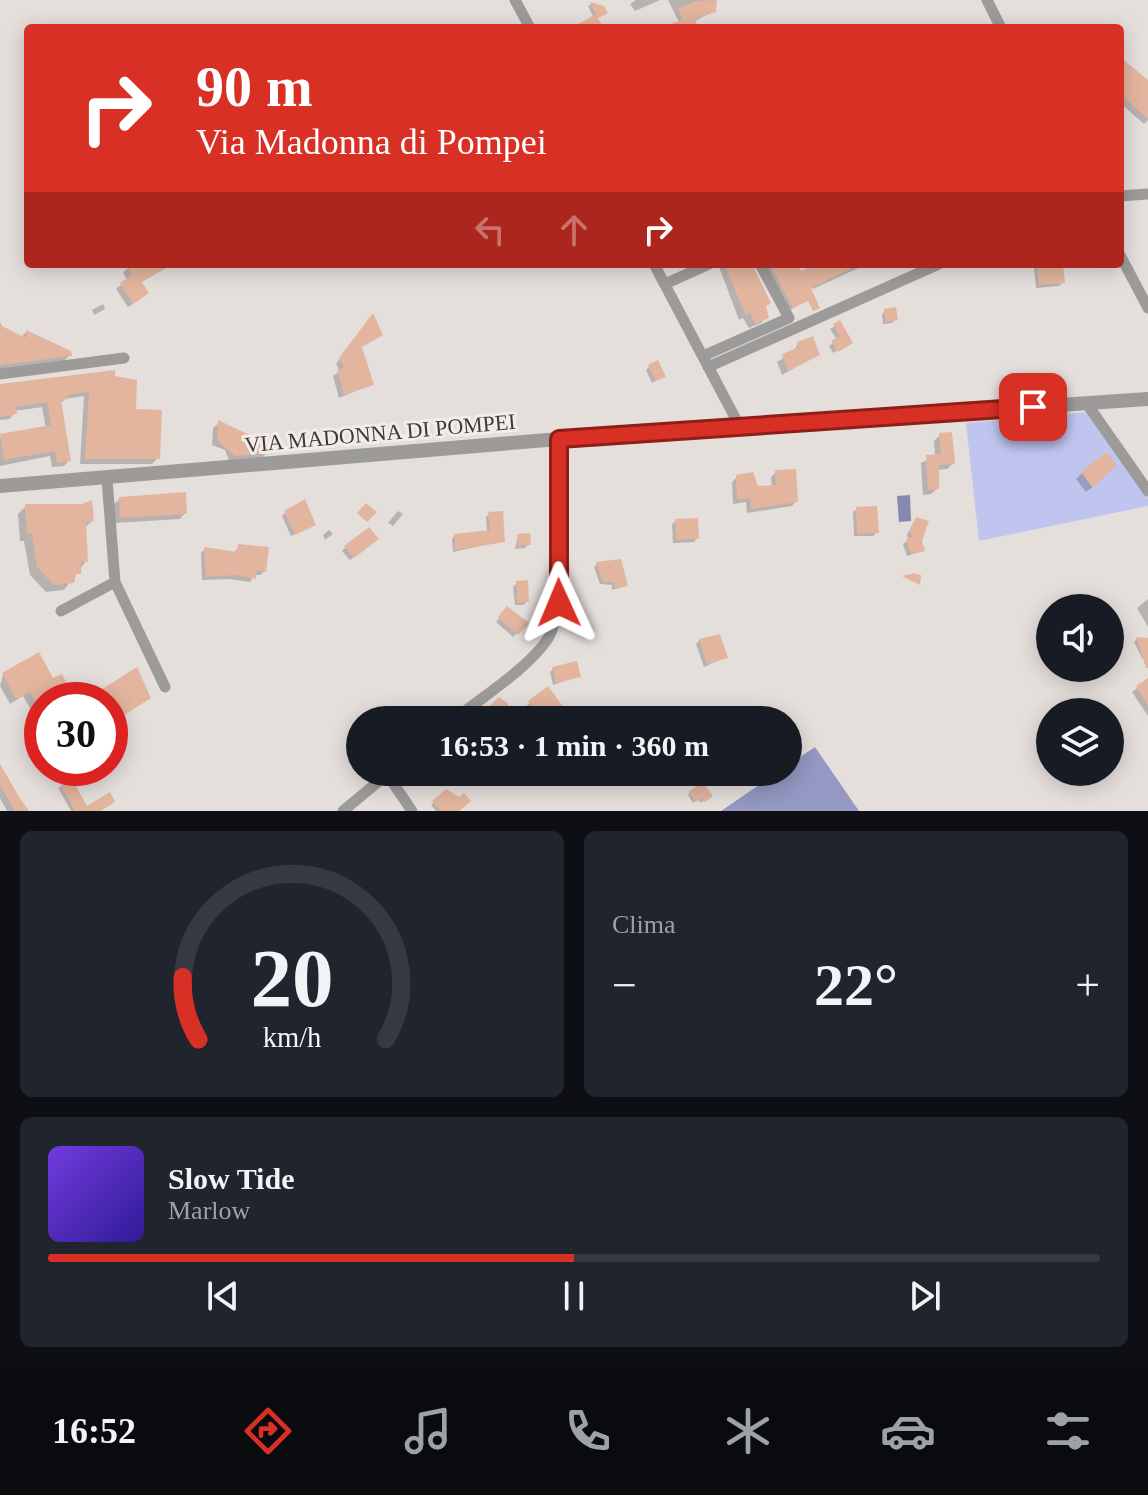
<!DOCTYPE html>
<html lang="it">
<head>
<meta charset="utf-8">
<style>
  body { margin:0; font-family:Georgia,serif; background:#20242c; color:#f1f3f6; height:100vh; display:flex; flex-direction:column; font-size:30px; white-space:nowrap }
  * { box-sizing:border-box; margin:0 }
  p { font-size:26px; color:#9ea1a6 }
  .icon { flex:none; width:44px; height:44px; fill:none; stroke:currentColor; stroke-width:2; stroke-linecap:round; stroke-linejoin:round }
  .map { position:relative; height:811px; overflow:hidden }
  .side { display:flex; flex-direction:column; gap:20px; padding:20px; background:#0d0f14; flex:1 }
  .side>* { flex:none }
  .hud { position:absolute; left:24px; top:24px; width:1100px; height:244px; border-radius:8px; box-shadow:0 4px 20px #0003; background:#d93025; color:#fff; overflow:hidden }
  .fabs { position:absolute; left:1036px; top:594px; display:grid; gap:16px }
  .fabs a { display:grid; place-items:center; width:88px; height:88px; border-radius:50%; background:#171b24; box-shadow:0 4px 20px #0003; font-size:40px }
  .speed { position:absolute; left:24px; top:682px; display:flex; gap:16px; font-size:40px; font-weight:700; text-align:center }
  .speed>* { display:grid; place-content:center; width:104px; height:104px; border-radius:50%; background:#171b24; box-shadow:0 4px 20px #0003; line-height:1 }
  .speed .limit { border:12px solid #d22; background:#fff; color:#111 }
  .pin { position:absolute; display:grid; place-items:center; width:68px; height:68px; color:#fff; margin:-34px; border-radius:16px; box-shadow:0 4px 12px #0006 }
  .me { position:absolute; width:88px; margin:-44px; rotate:359deg; stroke-linejoin:round; filter:drop-shadow(0 0 6px #0008) }
  .turn { display:flex; align-items:center; gap:28px; height:168px; padding:0 40px; font-size:36px }
  .turn .icon { width:104px; height:104px; stroke-width:2.5 }
  .turn b { display:block; font-size:56px; line-height:68px }
  .lanes { display:flex; align-items:center; height:76px; padding:0 40px; background:#0003; justify-content:center; gap:40px; direction:ltr }
  .lanes .off { opacity:.35 }
  .big { font-size:60px; font-weight:700; line-height:1.1 }
  .side .card { flex:1; display:flex; flex-direction:column; justify-content:center; gap:12px; min-width:0; padding:0 28px; border-radius:12px; background:#20242c }
  .side .dial { align-items:center; gap:0 }
  .dial svg { height:208px; overflow:visible; fill:none; stroke:#363941; stroke-width:7; stroke-linecap:round; text-anchor:middle }
  .dial text { fill:#f1f3f6; stroke:none }
  .song { display:flex; align-items:center; gap:24px }
  .cover { width:96px; height:96px; border-radius:12px; background:linear-gradient(135deg,hsl(260 70% 55%),hsl(250 70% 35%)) }
  .played { height:8px; border-radius:4px; background:linear-gradient(90deg,#d93025 50%,#363941 50%) }
  .keys { display:flex; justify-content:space-around; direction:ltr }
  .heat { display:flex; justify-content:space-between; align-items:center; font-size:44px; direction:ltr }
  .side .tiles { flex:1; display:grid; gap:20px; grid-template-columns:1fr 1fr }
  .card:last-child { grid-column:span 2 }
  .trip { position:absolute; left:346px; top:706px; width:456px; height:80px; border-radius:40px; background:#171b24; box-shadow:0 4px 20px #0003; font-weight:700; line-height:80px; text-align:center }
  .tabs { display:flex; height:128px; justify-content:space-around; align-items:center; background:#090b0e; color:#9ea1a6 }
  .tabs .icon { width:56px; height:56px }
  .tabs .selected { color:#d93025 }
  .tabs b { font-size:36px; color:#f1f3f6 }
  .map>svg:first-child { display:block }
  .green { fill:#c0c5ef }
  .forest { fill:#9498c2 }
  .water { fill:#8589b2 }
  .shadow { fill:#0003 }
  .building { fill:#e3b59f }
  .lines { fill:none; stroke-linecap:round; stroke-linejoin:round }
  .minor { stroke:#9d9b99; stroke-width:11 }
  .tertiary { stroke:#9d9b99; stroke-width:14 }
  .route-casing { stroke:#8d1f18; stroke-width:20 }
  .route { stroke:#d93025; stroke-width:14 }
  .labels { text-anchor:middle; dominant-baseline:central; stroke-width:6; stroke-linejoin:round; paint-order:stroke }
  .street-label { font-size:22px; fill:#3c3a39; stroke:#f3ece9 }
</style>
</head>
<body>
<div class="map">
<svg width="1148" height="811" viewBox="0 0 1148 811">
  <rect width="100%" height="100%" fill="#e5dfdc"/>
  <!-- green -->
  <path class="green" d="M1087,412L1148,498V506L979,541L966,423Z"/>
  <!-- forest -->
  <path class="forest" d="M815,747L859,811H721L778,772H788V765Z"/>
  <!-- water -->
  <path class="water" d="M910,495L911,521L899,522L897,496Z"/>
  <!-- shadow -->
  <path class="shadow" d="M660,0L635,11L630,4L636,0Z
    M668,0H715L714,11L695,21L699,28H667L679,22Z
    M591,4L603,8L597,18L602,28H580L594,18L588,6Z
    M1120,68L1148,83V120L1144,124L1120,103Z
    M134,264L168,265L140,283L142,298L128,307L116,289L127,280L123,272Z
    M718,264H751L767,317L761,323L749,328L743,318L739,320Z
    M762,264H790L807,300L787,312Z
    M818,264H867L813,289L807,274Z
    M1061,264L1063,282L1059,286L1036,288L1034,269L1038,265Z
    M103,304L105,309L94,315L92,310Z
    M885,311L896,319L892,323L883,324L882,315Z
    M368,320L381,335L360,348L372,384L339,398L333,376L340,371L336,364Z
    M0,322L3,328L21,337L26,332L70,355L63,362L0,370Z
    M840,323L851,342L833,353L829,346L837,340L830,329Z
    M798,344L818,354L782,375L777,362L793,352Z
    M650,366L663,377L652,383L646,370Z
    M113,378L158,458L152,464H80L84,396L65,399L60,404L69,460L64,466L52,467L50,456L0,466V438L46,429L42,407L15,411L10,419L0,420V386Z
    M219,423L267,453L261,458L229,461L225,450L212,445L213,428Z
    M940,435L953,463L947,469L937,470V489L931,494L923,495L921,463L935,456L934,441Z
    M776,472L796,501L792,506L747,513L746,502L733,504L732,482L737,477L756,488H772L771,477Z
    M1082,473L1098,483L1086,492L1076,479Z
    M120,499L185,513L180,519L115,523L114,504Z
    M26,506L92,521L84,528L86,561L64,590L46,592L30,575L24,541H20L18,514Z
    M857,509L877,532L873,536H854L853,512Z
    M398,511L403,514L393,526L388,523Z
    M285,513L314,525L291,536L282,516Z
    M489,514L503,541L453,552L452,539L455,535L487,533L486,517Z
    M676,521L697,538L694,542L673,543L672,524Z
    M913,523L923,551L907,556L903,544L909,540L907,535Z
    M329,530L333,534L325,540L323,535Z
    M518,536L529,544L525,548L515,549Z
    M373,542L350,560L342,551L346,547Z
    M239,546L265,571L260,575H254L250,582L230,579L202,580L201,553L205,549L234,553Z
    M597,564L625,586L612,590V585L600,584L594,567Z
    M517,583L527,601L524,605H515L513,587Z
    M1148,599V627L1137,608Z
    M507,609L526,623L513,637L496,622Z
    M1137,639L1148,640L1143,660L1134,642Z
    M700,640L726,657L704,667L696,644Z
    M553,669L579,676L553,685L550,672Z
    M3,675L52,681L73,700H42V729L37,731L32,722L36,718L23,696L10,704L0,686Z
    M1148,680V716L1132,692Z
    M547,689L561,708L547,720H519L529,715L524,708Z
    M0,768L26,811H7L0,798Z
    M90,768H95L74,787L86,809L100,811H71L58,788Z
    M465,772H482L472,781Z
    M446,792L459,800L456,811H436L431,805Z
    M690,792L710,795L701,803L698,799L693,803L688,795Z"/>
  <!-- building -->
  <path class="building" d="M717,0L716,12L694,19L698,28H662L683,19L678,9L696,1Z
    M590,2L604,6L608,13L598,18L604,28H571L596,14Z
    M1120,57L1148,80V119L1120,94Z
    M126,264H173L142,282L149,293L133,304L120,283L132,275Z
    M724,264H752L771,303L766,306L769,318L755,324L750,313L746,316Z
    M775,264H798L801,271L818,264H861L811,288L820,308L813,311L808,301L793,308L771,266Z
    M1037,264H1063L1065,283L1039,285Z
    M896,307L898,320L886,322L884,309Z
    M373,313L383,335L362,347L374,385L344,395L337,370L345,367L339,358Z
    M840,320L853,343L838,352L831,341L840,336L833,324Z
    M0,325L26,338V330L71,351L72,356L0,365Z
    M813,336L820,355L788,371L782,354L799,347L797,342Z
    M658,360L666,377L656,381L648,365Z
    M115,370V376L137,380L136,409L162,410L160,459H85L89,392L67,395L68,399L61,400L71,461L57,463L55,451L4,460L0,434L51,425L47,402L16,407L17,414L0,417V384Z
    M218,420L269,444V453L235,456L217,440Z
    M952,432L955,464L939,465V489L928,490L926,455L941,454L939,433Z
    M1106,452L1117,465L1093,488L1081,472Z
    M796,469L798,502L751,509L750,498L737,500L736,475L753,472L758,486L776,485L775,470Z
    M186,492L187,514L120,518L119,497Z
    M305,499L316,525L295,535L284,511Z
    M92,500L94,521L86,522L88,562H81V574H76L74,583L54,585L37,567L32,534H27L25,504H82Z
    M366,503L377,512L367,522L357,513Z
    M877,506L879,533L857,534L856,507Z
    M503,511L505,542L455,550L454,534L490,530L488,512Z
    M916,517L929,521L922,541L925,551L911,554L906,539L912,537L910,530Z
    M698,518L699,539L676,540L675,519Z
    M369,527L379,539L354,558L344,546Z
    M530,533L531,545L518,546L517,534Z
    M238,544L269,547L266,572L256,571V579L236,575L206,577L204,547L237,552Z
    M621,559L628,586L615,588L614,582H603L596,562Z
    M914,573L921,575L920,585L902,576Z
    M528,580L529,602L517,603L516,581Z
    M507,606L529,623L518,635L498,617Z
    M720,634L728,658L707,664L699,639Z
    M1136,637L1148,638V668H1146Z
    M39,652L53,678L62,674L75,700H42V713L30,692L16,699L2,673Z
    M577,661L581,677L556,683L552,667Z
    M137,667L151,698L110,724V700H85Z
    M1148,678V706L1136,686Z
    M548,686L564,708L542,720L528,701Z
    M499,697L508,703V708L493,720H475Z
    M0,764L18,795L29,811H15L0,785Z
    M86,768H107L76,786L87,806L110,792L115,802L101,811H75L60,783Z
    M703,782L713,796L705,802L702,798L696,802L689,791Z
    M446,789L459,797L464,793L471,801L459,811H441L432,801Z"/>
  <g class="lines">
    <!-- minor -->
    <path class="minor" d="M515,0L530,28
      M987,0L1001,28
      M1120,196L1148,194
      M1120,255L1148,308
      M654,264L740,427
      M665,284L709,264
      M703,356L789,318L760,264
      M708,367L939,264
      M0,374L124,358
      M1087,404L1148,491
      M107,479L115,582L165,687
      M61,611L115,582
      M454,720C482,697 527,669 547,640C569,609 557,483 559,439
      M387,774L412,811
      M343,811L390,772"/>
    <!-- tertiary -->
    <path class="tertiary" d="M0,486L559,439L1148,399"/>
  </g>
  <g class="lines">
    <defs>
      <path id="route" d="M559,603V439L1033,407"/>
    </defs>
    <!-- route casing -->
    <use href="#route" class="route-casing"/>
    <!-- route -->
    <use href="#route" class="route"/>
  </g>
  <g class="labels">
    <!-- street labels -->
    <g class="street-label">
      <text transform="translate(380 433) rotate(-5)">VIA MADONNA DI POMPEI</text>
    </g>
  </g>
</svg>
<div class="fabs">
<a><svg class="icon" aria-label="sound" viewBox="0 0 24 24"><path d="M4 9h4l5-4v14l-5-4H4zM17 9q2 3 0 6"/></svg></a>
<a><svg class="icon" aria-label="layers" viewBox="0 0 24 24"><path d="M12 4l9 5-9 5-9-5zM3 14l9 5 9-5"/></svg></a>
</div>
<div class="speed"><div class="limit">30</div></div>
<div class="pin" style="left:1033px;top:407px;background:#d93025"><svg class="icon" aria-label="arrive" viewBox="0 0 24 24"><path d="M6 21V4h12l-3 4 3 4H6"/></svg></div>
<svg class="me" style="left:559px;top:603px" viewBox="-20 -20 40 40"><path d="M0-17L14 15 0 8-14 15z" fill="#d93025" stroke="#fff" stroke-width="4"/></svg>
<div class="trip">16:53 · 1 min · 360 m</div>
<div class="hud">
<div class="turn"><svg class="icon" aria-label="right" viewBox="0 0 24 24"><path d="M7 20v-9h11M14 6l5 5-5 5"/></svg><div><b>90 m</b>Via Madonna di Pompei</div></div>
<div class="lanes"><svg class="icon off" aria-label="left" viewBox="0 0 24 24"><path d="M17 20v-9H6M10 6l-5 5 5 5"/></svg><svg class="icon off" aria-label="ahead" viewBox="0 0 24 24"><path d="M12 20V5M6 11l6-6 6 6"/></svg><svg class="icon" aria-label="right" viewBox="0 0 24 24"><path d="M7 20v-9h11M14 6l5 5-5 5"/></svg></div>
</div>
</div>
<section class="side">
<div class="tiles">
<div class="card dial"><svg viewBox="0 0 100 80">
<path d="M14 69A42 42 0 1 1 86 69"/>
<path d="M14 69A42 42 0 0 1 8 45" stroke="#d93025"/>
<text x="50" y="56" font-size="32" font-weight="700">20</text>
<text x="50" y="72" font-size="11">km/h</text>
</svg></div>
<div class="card"><p>Clima</p>
<div class="heat"><a>−</a><b class="big">22°</b><a>+</a></div>
</div>
<div class="card">
<div class="song"><i class="cover"></i><div><b>Slow Tide</b><p>Marlow</p></div></div>
<div class="played"></div>
<div class="keys"><svg class="icon" aria-label="previous" viewBox="0 0 24 24"><path d="M18 5L8 12l10 7zM5 5v14"/></svg><svg class="icon" aria-label="pause" viewBox="0 0 24 24"><path d="M8 5v14M16 5v14"/></svg><svg class="icon" aria-label="next" viewBox="0 0 24 24"><path d="M6 5l10 7-10 7zM19 5v14"/></svg></div>
</div>
</div>
</section>
<nav class="tabs">
<b>16:52</b>
<svg class="icon selected" aria-label="directions" viewBox="0 0 24 24"><path d="M12 3l9 9-9 9-9-9zM9 14v-3h6M13 9l2 2-2 2"/></svg>
<svg class="icon" aria-label="music" viewBox="0 0 24 24"><path d="M9 18V5l10-2v13"/><circle cx="6" cy="18" r="3"/><circle cx="16" cy="16" r="3"/></svg>
<svg class="icon" aria-label="phone" viewBox="0 0 24 24"><path d="M5 4h4l2 5-3 2q2 4 5 5l2-3 5 2v4C11 20 4 13 5 4z"/></svg>
<svg class="icon" aria-label="climate" viewBox="0 0 24 24"><path d="M12 3v18M4 7l16 10M4 17L20 7"/></svg>
<svg class="icon" aria-label="car" viewBox="0 0 24 24"><path d="M5 17H2v-5l4-1 3-4h7l3 4 3 1v5h-3M9 17h6M6 11h13"/><circle cx="7" cy="17" r="2"/><circle cx="17" cy="17" r="2"/></svg>
<svg class="icon" aria-label="filters" viewBox="0 0 24 24"><path d="M4 7h16M4 17h16"/><circle cx="9" cy="7" r="2"/><circle cx="15" cy="17" r="2"/></svg>
</nav>
</body>
</html>
